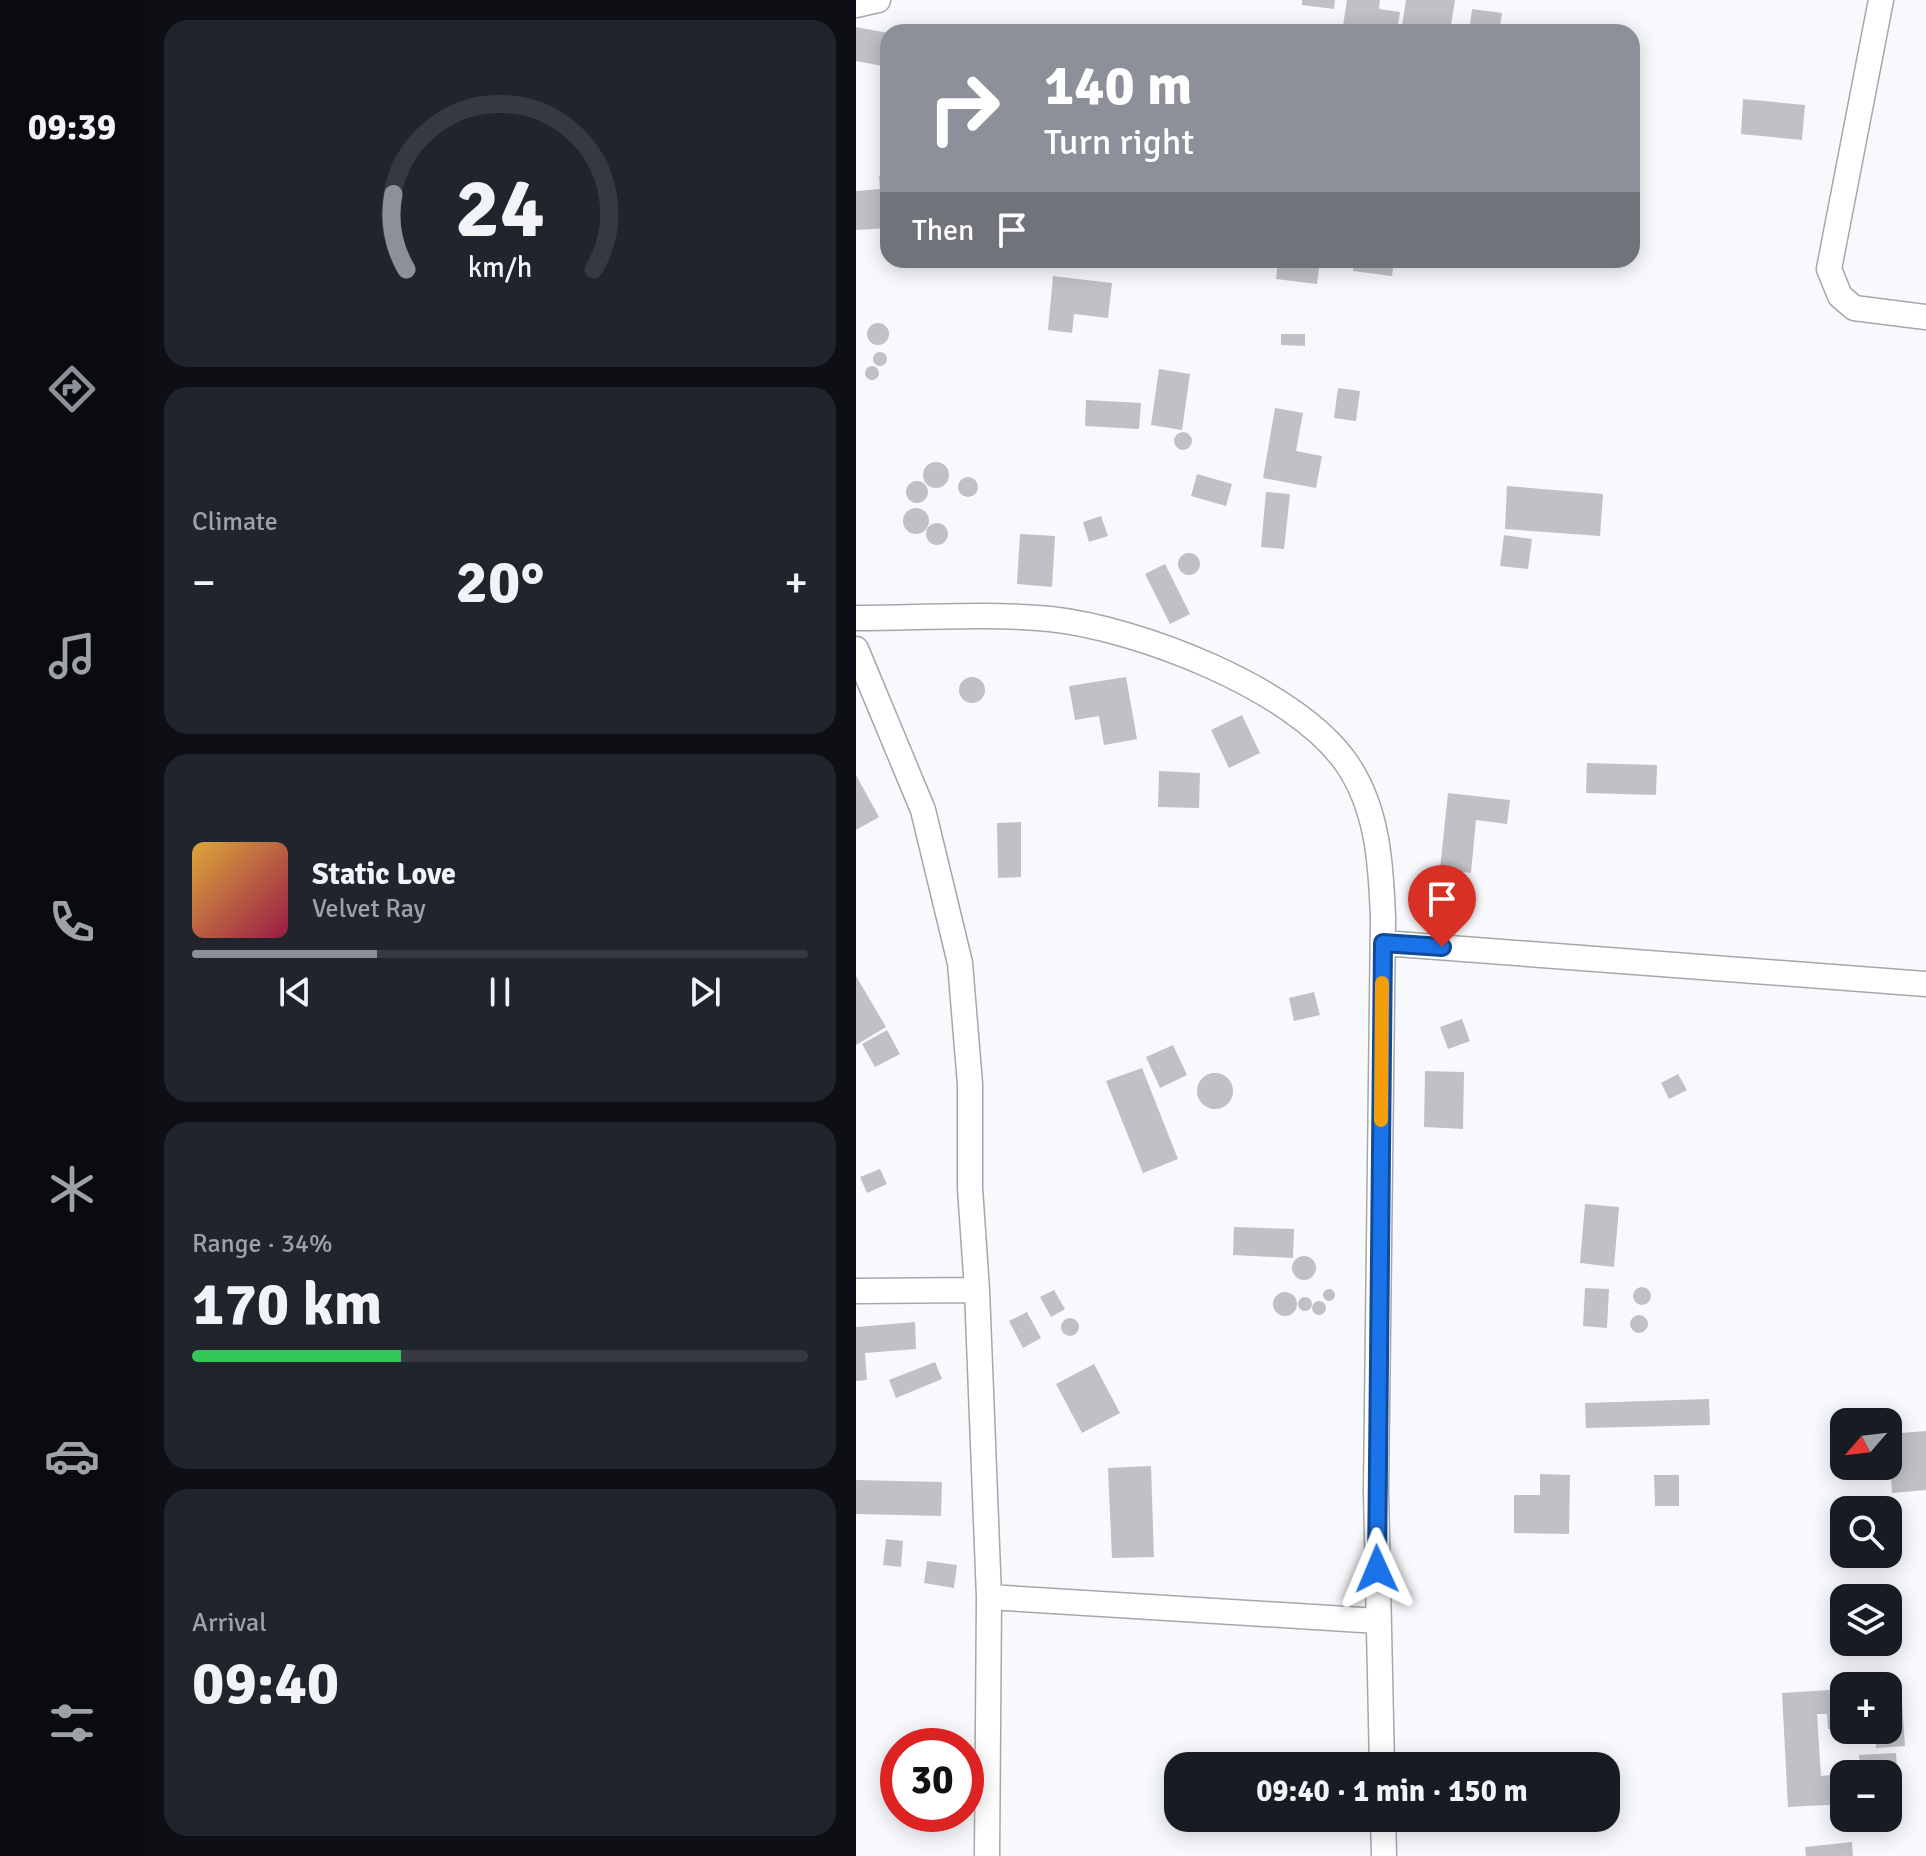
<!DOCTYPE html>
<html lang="en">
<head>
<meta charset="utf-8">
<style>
  body { margin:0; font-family:Signika,sans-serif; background:#20242c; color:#f1f3f6; height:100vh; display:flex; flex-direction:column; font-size:30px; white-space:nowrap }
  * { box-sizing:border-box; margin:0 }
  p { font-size:26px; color:#9ea1a6 }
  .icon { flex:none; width:44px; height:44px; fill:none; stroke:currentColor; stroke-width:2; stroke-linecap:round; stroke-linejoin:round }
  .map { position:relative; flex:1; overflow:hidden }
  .sheet { display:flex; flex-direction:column; gap:20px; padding:20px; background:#0d0f14; width:712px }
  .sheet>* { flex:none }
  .banner { position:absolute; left:24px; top:24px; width:760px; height:244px; border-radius:24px; box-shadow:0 4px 20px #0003; background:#8c9099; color:#fff; overflow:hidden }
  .needle { width:52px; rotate:242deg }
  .fabs { position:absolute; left:974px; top:1408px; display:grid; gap:16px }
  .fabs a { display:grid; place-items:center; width:72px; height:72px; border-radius:16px; background:#171b24; box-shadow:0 4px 20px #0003; font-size:40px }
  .speed { position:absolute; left:24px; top:1728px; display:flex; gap:16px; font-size:40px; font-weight:700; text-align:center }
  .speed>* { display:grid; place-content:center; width:104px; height:104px; border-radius:50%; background:#171b24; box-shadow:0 4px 20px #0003; line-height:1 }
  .speed .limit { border:12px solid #d22; background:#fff; color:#111 }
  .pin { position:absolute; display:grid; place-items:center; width:68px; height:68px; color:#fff; margin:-82px -34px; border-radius:50% 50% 50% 0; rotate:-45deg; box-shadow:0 0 8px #0007 }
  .pin .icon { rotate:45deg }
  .me { position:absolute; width:88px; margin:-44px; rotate:359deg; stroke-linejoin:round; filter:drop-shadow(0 0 6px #0008) }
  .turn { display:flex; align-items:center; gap:28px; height:168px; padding:0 32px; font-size:36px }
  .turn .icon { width:104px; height:104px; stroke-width:2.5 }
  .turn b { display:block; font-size:56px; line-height:68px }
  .then { display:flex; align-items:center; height:76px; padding:0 32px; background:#0003; gap:16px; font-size:30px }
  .big { font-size:60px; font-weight:700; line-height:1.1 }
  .sheet .tile { flex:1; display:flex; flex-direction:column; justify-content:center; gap:12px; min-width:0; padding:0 28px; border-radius:24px; background:#20242c }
  .sheet .dial { align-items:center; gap:0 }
  .dial svg { height:208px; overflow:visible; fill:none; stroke:#363941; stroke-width:7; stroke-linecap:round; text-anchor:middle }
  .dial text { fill:#f1f3f6; stroke:none }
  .song { display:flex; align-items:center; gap:24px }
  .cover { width:96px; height:96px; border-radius:12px; background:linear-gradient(135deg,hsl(40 70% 55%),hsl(340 70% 35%)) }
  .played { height:8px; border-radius:4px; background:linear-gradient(90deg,#8c9099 30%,#363941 30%) }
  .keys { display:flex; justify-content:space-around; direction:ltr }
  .heat { display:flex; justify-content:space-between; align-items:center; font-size:44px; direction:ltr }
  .charge { height:12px; border-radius:6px; background:linear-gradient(90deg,#34c759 34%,#363941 0) }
  .trip { position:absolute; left:308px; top:1752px; width:456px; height:80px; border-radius:24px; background:#171b24; box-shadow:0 4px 20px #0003; font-weight:700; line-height:80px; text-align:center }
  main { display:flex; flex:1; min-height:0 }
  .tabs { display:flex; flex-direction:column; width:144px; justify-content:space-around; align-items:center; background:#090b0e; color:#9ea1a6 }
  .tabs .icon { width:56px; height:56px }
  .tabs .current { color:#8c9099 }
  .tabs b { font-size:36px; color:#f1f3f6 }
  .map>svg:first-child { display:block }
  .building { fill:#c0c1c5 }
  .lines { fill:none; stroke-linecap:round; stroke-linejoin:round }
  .street-casing { stroke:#a6a7aa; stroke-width:27 }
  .street { stroke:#fff; stroke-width:24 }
  .route-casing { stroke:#114b97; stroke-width:20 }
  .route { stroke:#1a73e8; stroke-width:14 }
  .slow { stroke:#f59e0b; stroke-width:14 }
</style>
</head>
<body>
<main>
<nav class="tabs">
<b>09:39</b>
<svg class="icon current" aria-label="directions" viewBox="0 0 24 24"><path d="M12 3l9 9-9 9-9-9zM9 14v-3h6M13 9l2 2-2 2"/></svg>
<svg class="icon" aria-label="music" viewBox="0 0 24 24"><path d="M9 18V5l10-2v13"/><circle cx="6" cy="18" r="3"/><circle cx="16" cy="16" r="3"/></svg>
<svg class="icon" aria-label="phone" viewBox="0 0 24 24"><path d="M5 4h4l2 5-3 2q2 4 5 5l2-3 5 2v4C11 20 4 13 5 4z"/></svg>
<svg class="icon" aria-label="climate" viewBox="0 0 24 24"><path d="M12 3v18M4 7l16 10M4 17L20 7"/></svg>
<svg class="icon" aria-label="car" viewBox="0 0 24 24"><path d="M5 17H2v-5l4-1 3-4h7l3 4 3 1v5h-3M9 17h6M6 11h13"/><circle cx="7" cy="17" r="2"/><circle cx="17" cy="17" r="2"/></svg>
<svg class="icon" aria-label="filters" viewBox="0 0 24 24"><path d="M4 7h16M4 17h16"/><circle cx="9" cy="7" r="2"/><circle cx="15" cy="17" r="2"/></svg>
</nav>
<section class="sheet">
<div class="tile dial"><svg viewBox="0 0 100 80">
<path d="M14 69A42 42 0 1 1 86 69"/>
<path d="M14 69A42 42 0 0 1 9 40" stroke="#8c9099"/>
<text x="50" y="56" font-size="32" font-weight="700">24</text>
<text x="50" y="72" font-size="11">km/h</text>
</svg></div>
<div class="tile"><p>Climate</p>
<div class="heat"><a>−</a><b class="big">20°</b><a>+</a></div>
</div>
<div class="tile">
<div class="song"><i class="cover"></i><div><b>Static Love</b><p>Velvet Ray</p></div></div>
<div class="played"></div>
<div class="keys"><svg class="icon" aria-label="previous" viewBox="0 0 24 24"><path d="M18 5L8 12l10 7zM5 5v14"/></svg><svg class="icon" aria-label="pause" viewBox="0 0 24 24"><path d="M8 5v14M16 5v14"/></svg><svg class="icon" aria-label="next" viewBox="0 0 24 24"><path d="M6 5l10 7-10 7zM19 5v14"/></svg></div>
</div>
<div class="tile"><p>Range · 34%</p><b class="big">170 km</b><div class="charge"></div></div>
<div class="tile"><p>Arrival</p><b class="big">09:40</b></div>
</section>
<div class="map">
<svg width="1070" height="1856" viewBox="0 0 1070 1856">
  <rect width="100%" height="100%" fill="#f8f9fc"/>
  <!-- building -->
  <path class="building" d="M446,0H479L478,9L446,5Z
    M491,0H524L523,9L544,12L541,32H486Z
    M550,0H599L594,32H545Z
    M616,9L646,13L643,32H613Z
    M0,27L32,33V67L0,61Z
    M887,99L949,105L946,140L885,134Z
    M32,175V228L0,230V191L24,189L23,176Z
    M422,260H464L461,284L420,279Z
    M498,260H538L536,276L497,271Z
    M197,276L256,283L252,318L218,314L216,333L192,330Z
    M11 334a11 11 0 1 1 22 0a11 11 0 1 1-22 0Z
    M425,334H449V346L425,345Z
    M17 359a7 7 0 1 1 14 0a7 7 0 1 1-14 0Z
    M9 373a7 7 0 1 1 14 0a7 7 0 1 1-14 0Z
    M303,369L334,374L326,430L295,425Z
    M482,388L504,391L500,421L478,418Z
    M230,400L285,403L283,429L229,426Z
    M419,408L447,413L440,451L466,456L460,488L407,478Z
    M318 441a9 9 0 1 1 18 0a9 9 0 1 1-18 0Z
    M67 475a13 13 0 1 1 26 0a13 13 0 1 1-26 0Z
    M341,474L376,484L370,506L335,496Z
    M102 487a10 10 0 1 1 20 0a10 10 0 1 1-20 0Z
    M50 492a11 11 0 1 1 22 0a11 11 0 1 1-22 0Z
    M651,486L747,494L744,536L649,529Z
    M410,492L434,494L428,549L405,547Z
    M47 521a13 13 0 1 1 26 0a13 13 0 1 1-26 0Z
    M245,516L252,536L233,542L227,522Z
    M70 534a11 11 0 1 1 22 0a11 11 0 1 1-22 0Z
    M164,534L199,536L196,587L161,584Z
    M648,535L676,539L672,569L644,566Z
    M322 564a11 11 0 1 1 22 0a11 11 0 1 1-22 0Z
    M309,564L334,614L314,624L289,574Z
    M270,677L281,739L248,745L243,716L219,720L213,686Z
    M103 690a13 13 0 1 1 26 0a13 13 0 1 1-26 0Z
    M386,715L404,753L373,768L355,730Z
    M731,763L801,765L800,795L730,793Z
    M303,771L344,773L343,808L302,807Z
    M0,775L23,817L0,830Z
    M592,793L654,800L651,824L620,820L615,873L584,869Z
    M165,822V877L142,878L141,823Z
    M0,976L30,1027L0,1045Z
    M458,992L464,1015L438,1021L433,998Z
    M606,1019L614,1041L592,1049L584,1027Z
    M31,1030L44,1054L19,1067L6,1044Z
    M317,1045L331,1075L304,1088L290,1057Z
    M286,1068L322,1159L287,1173L250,1081Z
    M569,1071L608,1072L607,1129L568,1127Z
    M341 1091a18 18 0 1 1 36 0a18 18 0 1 1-36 0Z
    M822,1074L831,1090L813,1099L805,1083Z
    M24,1169L31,1184L11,1193L4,1177Z
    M729,1204L763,1207L758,1267L724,1263Z
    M378,1227L438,1229L437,1258L377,1255Z
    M436 1268a12 12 0 1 1 24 0a12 12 0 1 1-24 0Z
    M777 1296a9 9 0 1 1 18 0a9 9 0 1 1-18 0Z
    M729,1288L753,1289L751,1328L727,1326Z
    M467 1295a6 6 0 1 1 12 0a6 6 0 1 1-12 0Z
    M198,1290L209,1309L195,1317L184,1297Z
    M417 1304a12 12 0 1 1 24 0a12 12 0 1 1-24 0Z
    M442 1304a7 7 0 1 1 14 0a7 7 0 1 1-14 0Z
    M456 1308a7 7 0 1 1 14 0a7 7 0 1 1-14 0Z
    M171,1312L185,1338L167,1348L153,1321Z
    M774 1324a9 9 0 1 1 18 0a9 9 0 1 1-18 0Z
    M205 1327a9 9 0 1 1 18 0a9 9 0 1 1-18 0Z
    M59,1322L60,1349L9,1353L11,1380L0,1381V1327Z
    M79,1362L86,1379L40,1398L33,1380Z
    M238,1364L264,1413L226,1433L200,1384Z
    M853,1399L854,1425L730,1428L729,1403Z
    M1070,1431V1490L1036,1493L1032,1434Z
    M295,1466L298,1557L256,1558L252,1468Z
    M684,1474L714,1475L713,1534L658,1533V1495H684Z
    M798,1475H823V1506H799Z
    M0,1480L86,1482L85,1516L0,1514Z
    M30,1539L47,1541L45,1567L27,1565Z
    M71,1561L101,1565L98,1588L68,1583Z
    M1045,1686L1049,1746L1020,1748L1019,1730H1032V1687Z
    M988,1689V1729H972L971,1714H961L965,1776L988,1774V1804L932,1807L926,1693Z
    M1040,1753L1043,1801L1032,1802V1774H1004L1003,1755Z
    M996,1842L997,1856H950L949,1847Z"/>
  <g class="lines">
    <defs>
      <path id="street" d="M1025,0L973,269L984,296L998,308L1070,317
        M0,5L22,0
        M0,618C64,618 131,613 194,619C281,628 437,688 489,761C522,807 525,864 527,918L520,1491L526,1766
        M0,649L67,810L104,963L114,1084V1188L121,1290
        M527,943L1070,984
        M0,1291L121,1290L133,1597L131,1856
        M133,1597L522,1621
        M527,1818L528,1856"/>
    </defs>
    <!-- street casing -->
    <use href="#street" class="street-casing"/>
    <!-- street -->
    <use href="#street" class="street"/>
  </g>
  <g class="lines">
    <defs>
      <path id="route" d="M521,1569L527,943L586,947"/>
    </defs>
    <!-- route casing -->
    <use href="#route" class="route-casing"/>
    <!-- route -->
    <use href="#route" class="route"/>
    <!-- slow -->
    <path class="slow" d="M525,1120L526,983"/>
  </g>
</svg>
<div class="fabs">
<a><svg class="needle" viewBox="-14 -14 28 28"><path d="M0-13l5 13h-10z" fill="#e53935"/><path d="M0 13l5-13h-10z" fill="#9ea1a6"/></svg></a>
<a><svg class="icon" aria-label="search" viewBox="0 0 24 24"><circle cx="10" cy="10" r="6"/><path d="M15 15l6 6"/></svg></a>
<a><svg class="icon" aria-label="layers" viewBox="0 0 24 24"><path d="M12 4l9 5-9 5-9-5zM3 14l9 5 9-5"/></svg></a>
<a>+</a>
<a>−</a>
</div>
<div class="speed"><div class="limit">30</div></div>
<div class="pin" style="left:586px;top:947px;background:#d93025"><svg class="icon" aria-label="arrive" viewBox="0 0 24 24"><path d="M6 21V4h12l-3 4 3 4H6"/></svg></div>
<svg class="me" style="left:521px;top:1569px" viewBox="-20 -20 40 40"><path d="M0-17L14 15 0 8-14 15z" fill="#1a73e8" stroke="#fff" stroke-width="4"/></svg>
<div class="trip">09:40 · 1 min · 150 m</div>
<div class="banner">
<div class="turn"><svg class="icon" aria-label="right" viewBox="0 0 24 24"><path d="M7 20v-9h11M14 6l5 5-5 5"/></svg><div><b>140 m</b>Turn right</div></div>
<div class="then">Then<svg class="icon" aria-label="arrive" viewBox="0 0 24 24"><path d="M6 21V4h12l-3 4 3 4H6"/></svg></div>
</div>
</div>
</main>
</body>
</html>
